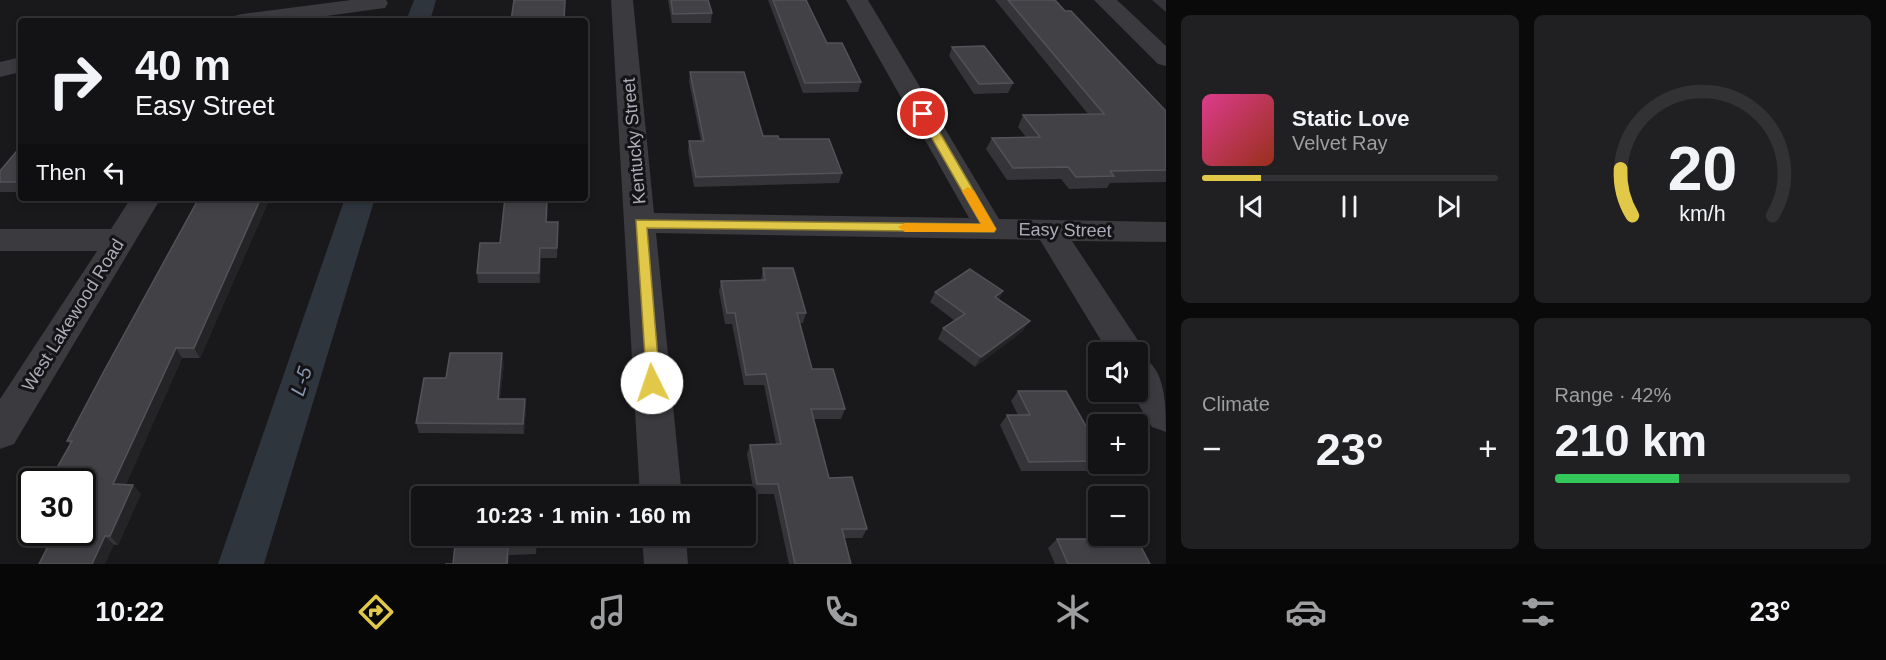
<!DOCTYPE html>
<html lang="en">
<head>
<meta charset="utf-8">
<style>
  body { margin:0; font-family:Helvetica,sans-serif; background:#202022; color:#f1f3f6; height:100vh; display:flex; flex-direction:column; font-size:22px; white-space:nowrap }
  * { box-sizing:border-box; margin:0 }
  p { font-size:20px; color:#9d9ea0 }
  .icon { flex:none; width:33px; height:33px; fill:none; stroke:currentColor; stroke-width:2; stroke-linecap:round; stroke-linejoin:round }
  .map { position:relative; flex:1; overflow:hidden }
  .side { display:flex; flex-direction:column; gap:15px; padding:15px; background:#0a0a0b; width:720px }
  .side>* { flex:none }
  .top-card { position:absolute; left:18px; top:18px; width:570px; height:183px; border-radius:6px; box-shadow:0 3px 9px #0003,0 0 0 2px #323234; background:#131214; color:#f1f3f6; overflow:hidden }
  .tools { position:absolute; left:1088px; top:342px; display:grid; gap:12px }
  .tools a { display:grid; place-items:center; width:60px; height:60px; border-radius:6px; background:#131214; box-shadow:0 3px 9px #0003,0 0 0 2px #323234; font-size:30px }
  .speed { position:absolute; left:18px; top:468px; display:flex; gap:12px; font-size:30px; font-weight:700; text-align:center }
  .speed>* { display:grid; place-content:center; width:78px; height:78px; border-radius:50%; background:#131214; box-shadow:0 3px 9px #0003,0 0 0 2px #323234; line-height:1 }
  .speed .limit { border:3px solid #111; border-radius:9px; background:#fff; color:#111 }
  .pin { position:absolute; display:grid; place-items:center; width:51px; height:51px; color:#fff; margin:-26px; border:3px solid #fff; border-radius:50%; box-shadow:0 2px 6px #0007 }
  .me { position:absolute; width:66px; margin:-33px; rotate:356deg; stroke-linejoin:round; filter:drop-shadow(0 0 4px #0008) }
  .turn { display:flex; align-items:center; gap:21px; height:126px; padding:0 18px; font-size:27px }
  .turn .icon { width:78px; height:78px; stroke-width:2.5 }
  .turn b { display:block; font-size:42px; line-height:51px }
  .then { display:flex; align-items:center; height:57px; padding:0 18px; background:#0003; gap:12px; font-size:22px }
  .big { font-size:45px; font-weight:700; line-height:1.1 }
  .side .card { flex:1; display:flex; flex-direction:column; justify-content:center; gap:9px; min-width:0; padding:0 21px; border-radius:9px; background:#202022 }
  .side .dial { align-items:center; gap:0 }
  .dial svg { height:156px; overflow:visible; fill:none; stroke:#323234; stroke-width:7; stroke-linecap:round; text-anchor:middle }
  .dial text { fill:#f1f3f6; stroke:none }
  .song { display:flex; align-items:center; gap:18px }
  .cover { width:72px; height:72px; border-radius:9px; background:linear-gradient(135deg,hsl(330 70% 55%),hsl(10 70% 35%)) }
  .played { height:6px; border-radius:3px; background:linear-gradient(90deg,#e2c849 20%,#323234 20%) }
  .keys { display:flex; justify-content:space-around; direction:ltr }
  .heat { display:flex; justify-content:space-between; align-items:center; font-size:33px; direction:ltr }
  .charge { height:9px; border-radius:4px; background:linear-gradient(90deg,#34c759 42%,#323234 0) }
  .side .tiles { flex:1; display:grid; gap:15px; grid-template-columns:repeat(2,1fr) }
  .trip { position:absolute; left:411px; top:486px; width:345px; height:60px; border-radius:6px; background:#131214; box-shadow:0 3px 9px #0003,0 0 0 2px #323234; font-weight:700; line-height:60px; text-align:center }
  .tab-bar { display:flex; height:96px; justify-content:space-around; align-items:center; background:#080708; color:#9d9ea0 }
  .tab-bar .icon { width:42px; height:42px }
  .tab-bar .active { color:#e2c849 }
  .tab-bar b { font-size:27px; color:#f1f3f6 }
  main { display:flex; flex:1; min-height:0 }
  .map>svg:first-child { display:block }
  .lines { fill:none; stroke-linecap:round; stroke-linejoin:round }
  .canal { fill:#2f353d; fill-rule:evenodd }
  .minor { fill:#3a3a3f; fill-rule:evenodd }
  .wall { fill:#353438 }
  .shaded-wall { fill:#242326 }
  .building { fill:#424146; stroke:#525258; stroke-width:1.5 }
  .route { fill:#e2c849; stroke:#93822f; stroke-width:1.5 }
  .slow { fill:#f59e0b }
  .labels { text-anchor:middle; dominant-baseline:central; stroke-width:6; stroke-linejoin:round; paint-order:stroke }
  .street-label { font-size:18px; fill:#acadb9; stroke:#141315 }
  .water-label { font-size:20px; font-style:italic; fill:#8695b0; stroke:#141315 }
</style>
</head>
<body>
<main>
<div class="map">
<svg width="1166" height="564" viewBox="0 0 1166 564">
  <rect width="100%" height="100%" fill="#19181a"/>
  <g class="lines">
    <!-- canal -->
    <path class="canal" d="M414,0H436L430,21H406Z
      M345,198H375L264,564H218Z"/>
    <!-- minor -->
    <path class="minor" d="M351,0H386L388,3L385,8L377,9L291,21H231L234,16L242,14Z
      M611,0H633L654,213L969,218L846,0H868L999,219L1166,222V242L1072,241L1139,342L1144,352L1141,357C1166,367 1166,407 1166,432L1152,427L1131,392H1137V352H1108L1040,240L656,233L682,496H640Z
      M1094,0H1117L1166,46V66L1158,64Z
      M21,57V72L0,77V62Z
      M131,198H161L14,444L0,449V399L97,251H0V229H111Z
      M642,536H686L688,564H644Z"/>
  </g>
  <!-- wall -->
  <path class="wall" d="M668,0H708L712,13L711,23H672Z
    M768,0H806L827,43L861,82L858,92L803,93Z
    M995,0H1055L1166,111V182L1110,183L1107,188L1069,189L1061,179L1007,180L986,149L992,138L1026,137L1018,127L1023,115L1088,114Z
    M1152,0H1166V12Z
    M952,47L1013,83L1008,93L974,94L949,56Z
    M690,72L763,136L779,139L842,173L839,183L694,187L688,151L689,141H701L689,82Z
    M21,146V192H0V171Z
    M199,198H270L200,358H182L126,484L133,485L141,494L118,545L52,538L34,537L23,528L32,514V532H82L70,444L67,441Z
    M505,198H548L547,222H558L557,258H541L540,283H478L477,273L500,243Z
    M763,268L806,313L803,323H800L812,369L845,409L841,419H814L829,478L867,529L862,538H844L851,564H789L774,494H754L747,454L750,445L776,444L764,385H744L732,324H725L719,291L721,281L761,280Z
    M1003,291L999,299L1023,331L975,367L938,339L943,328L955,321L930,302L935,292Z
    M504,363L500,399H525L526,409L524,434L419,433L416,423L446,378Z
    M1018,391L1098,447V464H1103L1097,471H1021L1000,425L1007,415H1018L1011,401Z
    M537,536L536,554L509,555L508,564H445H453Z
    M1057,539L1150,564H1055L1048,548Z"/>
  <!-- shaded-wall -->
  <path class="shaded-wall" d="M261,198H270L200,358L194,348Z
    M547,198H548L547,233L546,222Z
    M540,248L541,258L540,283L539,273Z
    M1003,291L997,302L995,297Z
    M1030,321L1023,331L975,367L981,357Z
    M176,348L182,358L122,494L113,484Z
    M502,353L504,363L499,409L498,399Z
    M525,399L526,409L524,434L523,424Z
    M133,485L141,494L118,545L110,536Z
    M105,536L114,545L105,564H92Z
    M508,547L509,555L508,564H507Z"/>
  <!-- building -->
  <path class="building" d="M514,0H565L564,21H511Z
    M671,0H708L712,13L673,14Z
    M773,0H806L827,43H842L861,82L805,83Z
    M1008,0H1055L1065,11H1071L1166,111V170L1110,171L1114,176L1076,177L1068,167L1013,168L992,138L1040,137L1023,115L1104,114Z
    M984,46L1013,83L979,84L952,47Z
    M690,72H744L763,136H778L779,139H829L842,173L696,177L689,141H704Z
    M21,146V182H0V171Z
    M199,198H261L194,348H176L113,484L133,485L110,536H105L92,564H39L55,532H82V482H49L72,441H67L104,371Z
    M505,198H547L546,222H558L557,248H540L539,273H477L480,243H500Z
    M763,268H793L806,313H797L812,369H833L845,409H811L829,478L852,477L867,529H842L851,564H795L778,484H757L750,445L781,444L766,374L746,375L735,313H727L721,281L765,280Z
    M970,269L1003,291L995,297L1030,321L981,357L943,328L965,314L935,292Z
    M450,353H502L498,399H525L523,424L416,423L424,378H446Z
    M1018,391H1066L1098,447V461L1029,462L1007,415H1030Z
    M537,494V496H460L461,495Z
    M32,514V528H23Z
    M456,536H536V546L508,547L507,564H445H453Z
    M1057,539H1137L1150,564H1068Z"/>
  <!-- route -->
  <path class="route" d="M923,111L929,114L996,229L994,232L647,228L660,383L652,389L647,387L636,220L981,224L918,114Z"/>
  <!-- slow -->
  <path class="slow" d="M968,187L974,191L996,229L994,232H905L898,227L905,223L981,224L962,191Z"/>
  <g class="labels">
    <!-- street labels -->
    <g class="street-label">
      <text transform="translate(634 141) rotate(-95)">Kentucky Street</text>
      <text transform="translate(1065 230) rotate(1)">Easy Street</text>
      <text transform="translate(73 315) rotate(-58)">West Lakewood Road</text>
    </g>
    <!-- water labels -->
    <g class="water-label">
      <text transform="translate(301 381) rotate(-72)">L-5</text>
    </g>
  </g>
</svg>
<div class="tools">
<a><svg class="icon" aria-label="sound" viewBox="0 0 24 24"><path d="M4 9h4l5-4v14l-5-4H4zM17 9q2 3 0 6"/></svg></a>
<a>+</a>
<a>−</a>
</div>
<div class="speed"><div class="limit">30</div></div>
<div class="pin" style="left:923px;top:114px;background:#d93025"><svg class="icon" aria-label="arrive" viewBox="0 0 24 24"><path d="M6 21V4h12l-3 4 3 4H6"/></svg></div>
<svg class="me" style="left:652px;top:383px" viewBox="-20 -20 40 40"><circle r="19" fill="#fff"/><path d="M0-13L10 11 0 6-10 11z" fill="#e2c849"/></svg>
<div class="trip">10:23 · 1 min · 160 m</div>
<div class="top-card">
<div class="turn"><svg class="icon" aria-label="right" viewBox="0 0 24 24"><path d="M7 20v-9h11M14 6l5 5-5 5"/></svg><div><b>40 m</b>Easy Street</div></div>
<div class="then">Then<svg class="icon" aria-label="left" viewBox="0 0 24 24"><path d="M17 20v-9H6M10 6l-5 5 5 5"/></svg></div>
</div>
</div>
<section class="side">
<div class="tiles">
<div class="card">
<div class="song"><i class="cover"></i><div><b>Static Love</b><p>Velvet Ray</p></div></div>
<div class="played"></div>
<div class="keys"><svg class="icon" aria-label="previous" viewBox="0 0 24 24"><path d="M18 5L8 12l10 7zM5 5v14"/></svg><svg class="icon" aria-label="pause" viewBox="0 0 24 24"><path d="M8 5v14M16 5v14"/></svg><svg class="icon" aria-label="next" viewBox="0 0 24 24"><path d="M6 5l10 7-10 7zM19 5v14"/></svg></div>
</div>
<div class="card dial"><svg viewBox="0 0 100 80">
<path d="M14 69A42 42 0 1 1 86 69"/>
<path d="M14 69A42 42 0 0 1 8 45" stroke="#e2c849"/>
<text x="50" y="56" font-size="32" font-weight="700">20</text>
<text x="50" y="72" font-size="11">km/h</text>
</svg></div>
<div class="card"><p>Climate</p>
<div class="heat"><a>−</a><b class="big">23°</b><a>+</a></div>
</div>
<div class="card"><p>Range · 42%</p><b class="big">210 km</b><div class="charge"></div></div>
</div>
</section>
</main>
<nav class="tab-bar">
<b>10:22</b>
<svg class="icon active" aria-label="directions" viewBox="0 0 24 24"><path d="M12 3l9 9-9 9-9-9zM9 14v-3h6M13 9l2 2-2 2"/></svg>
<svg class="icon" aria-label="music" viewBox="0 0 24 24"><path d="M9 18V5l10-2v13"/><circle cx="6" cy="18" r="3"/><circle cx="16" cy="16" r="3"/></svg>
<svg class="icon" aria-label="phone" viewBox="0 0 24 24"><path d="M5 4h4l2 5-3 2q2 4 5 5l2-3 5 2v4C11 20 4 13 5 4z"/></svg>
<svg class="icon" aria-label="climate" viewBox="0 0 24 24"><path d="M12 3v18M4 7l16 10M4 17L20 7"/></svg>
<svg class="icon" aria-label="car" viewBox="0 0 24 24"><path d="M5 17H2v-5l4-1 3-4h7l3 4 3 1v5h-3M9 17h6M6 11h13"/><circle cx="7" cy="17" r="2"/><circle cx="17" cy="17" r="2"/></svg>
<svg class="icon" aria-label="filters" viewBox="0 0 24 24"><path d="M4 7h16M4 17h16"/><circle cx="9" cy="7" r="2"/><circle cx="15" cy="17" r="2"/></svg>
<b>23°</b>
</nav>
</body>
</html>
